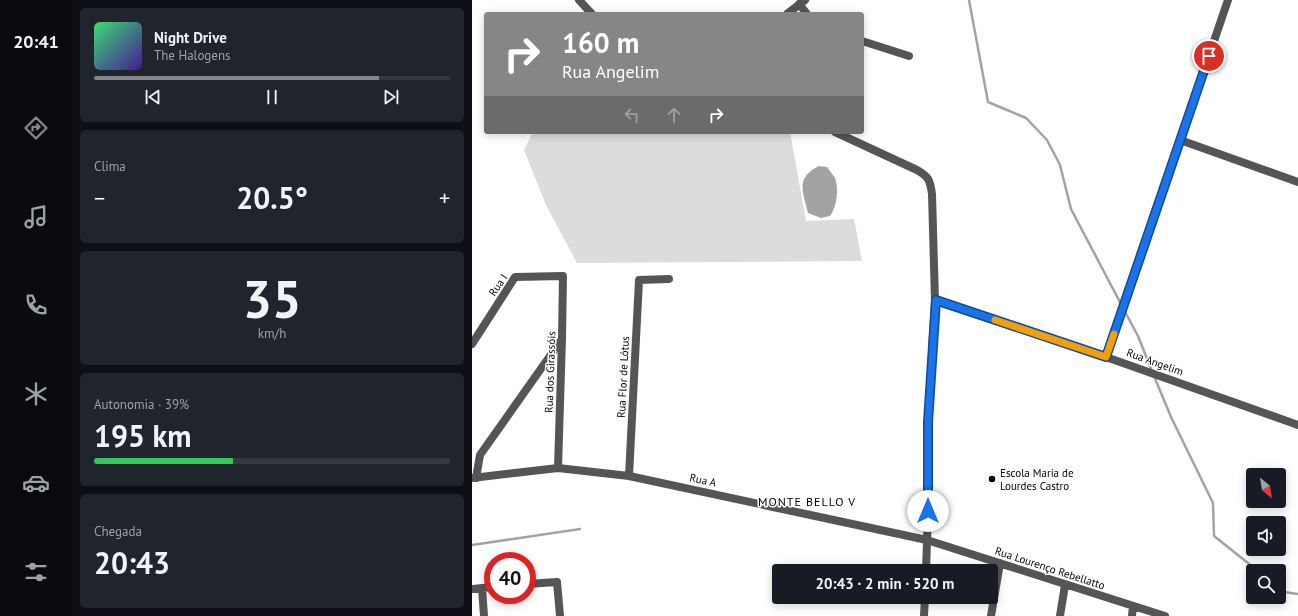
<!DOCTYPE html>
<html lang="pt">
<head>
<meta charset="utf-8">
<style>
  body { margin:0; font-family:"PT Sans",sans-serif; background:#20242c; color:#f1f3f6; height:100vh; display:flex; flex-direction:column; font-size:15px; white-space:nowrap }
  * { box-sizing:border-box; margin:0 }
  p { font-size:13px; color:#9ea1a6 }
  .icon { flex:none; width:22px; height:22px; fill:none; stroke:currentColor; stroke-width:2; stroke-linecap:round; stroke-linejoin:round }
  .map { position:relative; flex:1; overflow:hidden }
  .details { display:flex; flex-direction:column; gap:8px; padding:8px; background:#0d0f14; width:400px }
  .details>* { flex:none }
  .top-card { position:absolute; left:12px; top:12px; width:380px; height:122px; border-radius:4px; box-shadow:0 2px 10px #0003; background:#858687; color:#fff; overflow:hidden }
  .needle { width:26px; rotate:150deg }
  .fabs { position:absolute; left:774px; top:468px; display:grid; gap:8px }
  .fabs a { display:grid; place-items:center; width:40px; height:40px; border-radius:4px; background:#171b24; box-shadow:0 2px 10px #0003; font-size:20px }
  .speed { position:absolute; left:12px; top:552px; display:flex; gap:8px; font-size:20px; font-weight:700; text-align:center }
  .speed>* { display:grid; place-content:center; width:52px; height:52px; border-radius:50%; background:#171b24; box-shadow:0 2px 10px #0003; line-height:1 }
  .speed .limit { border:6px solid #d22; background:#fff; color:#111 }
  .pin { position:absolute; display:grid; place-items:center; width:34px; height:34px; color:#fff; margin:-17px; border:2px solid #fff; border-radius:50%; box-shadow:0 1px 4px #0007 }
  .me { position:absolute; width:44px; margin:-22px; rotate:0deg; stroke-linejoin:round; filter:drop-shadow(0 0 3px #0008) }
  .turn { display:flex; align-items:center; gap:14px; height:84px; padding:0 12px; font-size:18px }
  .turn .icon { width:52px; height:52px; stroke-width:2.5 }
  .turn b { display:block; font-size:28px; line-height:34px }
  .lanes { display:flex; align-items:center; height:38px; padding:0 12px; background:#0003; justify-content:center; gap:20px; direction:ltr }
  .lanes .off { opacity:.35 }
  .big { font-size:30px; font-weight:700; line-height:1.1 }
  .details .card { flex:1; display:flex; flex-direction:column; justify-content:center; gap:6px; min-width:0; padding:0 14px; border-radius:6px; background:#20242c }
  .details .dial { align-items:center; gap:0 }
  .dial b { font-size:52px; line-height:1 }
  .song { display:flex; align-items:center; gap:12px }
  .cover { width:48px; height:48px; border-radius:6px; background:linear-gradient(135deg,hsl(140 70% 55%),hsl(260 70% 35%)) }
  .played { height:4px; border-radius:2px; background:linear-gradient(90deg,#858687 80%,#363941 80%) }
  .keys { display:flex; justify-content:space-around; direction:ltr }
  .heat { display:flex; justify-content:space-between; align-items:center; font-size:22px; direction:ltr }
  .charge { height:6px; border-radius:3px; background:linear-gradient(90deg,#34c759 39%,#363941 0) }
  .trip { position:absolute; left:300px; top:564px; width:226px; height:40px; border-radius:4px; background:#171b24; box-shadow:0 2px 10px #0003; font-weight:700; line-height:40px; text-align:center }
  main { display:flex; flex:1; min-height:0 }
  .menu { display:flex; flex-direction:column; width:72px; justify-content:space-around; align-items:center; background:#090b0e; color:#9ea1a6 }
  .menu .icon { width:28px; height:28px }
  .menu .current { color:#858687 }
  .menu b { font-size:18px; color:#f1f3f6 }
  .map>svg:first-child { display:block }
  .green { fill:#dcdcdc }
  .water { fill:#a3a3a3 }
  .lines { fill:none; stroke-linecap:round; stroke-linejoin:round }
  .stream { stroke:#a3a3a3; stroke-width:2.5 }
  .minor { stroke:#555; stroke-width:8 }
  .tertiary { stroke:#555; stroke-width:8 }
  .route-casing { stroke:#114b97; stroke-width:10 }
  .route { stroke:#1a73e8; stroke-width:7 }
  .slow { stroke:#f59e0b; stroke-width:7 }
  .poi-dot { fill:#000; stroke:#fff; stroke-width:1.5 }
  .labels { text-anchor:middle; dominant-baseline:central; stroke-width:3; stroke-linejoin:round; paint-order:stroke }
  .street-label { font-size:11px; fill:#000; stroke:#fff }
  .poi-label { font-size:11px; fill:#000; stroke:#fff; text-anchor:start }
  .neighbourhood-label { font-size:12px; letter-spacing:1px; fill:#000; stroke:#fff }
</style>
</head>
<body>
<main>
<nav class="menu">
<b>20:41</b>
<svg class="icon current" aria-label="directions" viewBox="0 0 24 24"><path d="M12 3l9 9-9 9-9-9zM9 14v-3h6M13 9l2 2-2 2"/></svg>
<svg class="icon" aria-label="music" viewBox="0 0 24 24"><path d="M9 18V5l10-2v13"/><circle cx="6" cy="18" r="3"/><circle cx="16" cy="16" r="3"/></svg>
<svg class="icon" aria-label="phone" viewBox="0 0 24 24"><path d="M5 4h4l2 5-3 2q2 4 5 5l2-3 5 2v4C11 20 4 13 5 4z"/></svg>
<svg class="icon" aria-label="climate" viewBox="0 0 24 24"><path d="M12 3v18M4 7l16 10M4 17L20 7"/></svg>
<svg class="icon" aria-label="car" viewBox="0 0 24 24"><path d="M5 17H2v-5l4-1 3-4h7l3 4 3 1v5h-3M9 17h6M6 11h13"/><circle cx="7" cy="17" r="2"/><circle cx="17" cy="17" r="2"/></svg>
<svg class="icon" aria-label="filters" viewBox="0 0 24 24"><path d="M4 7h16M4 17h16"/><circle cx="9" cy="7" r="2"/><circle cx="15" cy="17" r="2"/></svg>
</nav>
<section class="details">
<div class="card">
<div class="song"><i class="cover"></i><div><b>Night Drive</b><p>The Halogens</p></div></div>
<div class="played"></div>
<div class="keys"><svg class="icon" aria-label="previous" viewBox="0 0 24 24"><path d="M18 5L8 12l10 7zM5 5v14"/></svg><svg class="icon" aria-label="pause" viewBox="0 0 24 24"><path d="M8 5v14M16 5v14"/></svg><svg class="icon" aria-label="next" viewBox="0 0 24 24"><path d="M6 5l10 7-10 7zM19 5v14"/></svg></div>
</div>
<div class="card"><p>Clima</p>
<div class="heat"><a>−</a><b class="big">20.5°</b><a>+</a></div>
</div>
<div class="card dial"><b>35</b><p>km/h</p></div>
<div class="card"><p>Autonomia · 39%</p><b class="big">195 km</b><div class="charge"></div></div>
<div class="card"><p>Chegada</p><b class="big">20:43</b></div>
</section>
<div class="map">
<svg width="826" height="616" viewBox="0 0 826 616">
  <rect width="100%" height="100%" fill="#fff"/>
  <!-- green -->
  <path class="green" d="M61,132H318L334,221L382,219L390,261L105,263L74,205L52,150Z"/>
  <!-- water -->
  <path class="water" d="M347,166L355,167C358,171 361,175 363,178C367,189 365,207 358,216L349,218L336,213C331,191 323,178 347,166Z"/>
  <g class="lines">
    <!-- stream -->
    <path class="stream" d="M497,0L516,102L554,118L575,140L588,165L599,209L650,306
      M652,310L666,336L680,371
      M682,376L699,417L741,503L742,536L786,571
      M0,545L108,529
      M807,588L812,592L826,594"/>
    <!-- minor -->
    <path class="minor" d="M327,4L335,14
      M390,41L437,56
      M708,140L826,182
      M463,301L634,357L826,425
      M0,344L43,277L91,276L90,338L86,468
      M634,357L756,0
      M157,476L167,280L197,279
      M0,478L86,468L157,476L455,540L693,616
      M4,478L8,455L90,339
      M55,584L85,582L88,616
      M10,588L12,616
      M0,589L21,587
      M519,616L528,563
      M588,616L593,585
      M660,616L661,606"/>
    <!-- tertiary -->
    <path class="tertiary" d="M107,0L120,14
      M315,14L333,0
      M363,132L445,170C457,177 458,180 460,194L463,301L456,422V511L454,571
      M452,616L453,597"/>
  </g>
  <g class="lines">
    <defs>
      <path id="route" d="M456,511V422L464,300L634,357L737,56"/>
    </defs>
    <!-- route casing -->
    <use href="#route" class="route-casing"/>
    <!-- route -->
    <use href="#route" class="route"/>
    <!-- slow -->
    <path class="slow" d="M523,320L634,357L642,334"/>
  </g>
  <!-- markers -->
  <circle class="poi-dot" cx="520" cy="479" r="4"/>
  <g class="labels">
    <!-- street labels -->
    <g class="street-label">
      <text transform="translate(26 285) rotate(-55)">Rua I</text>
      <text transform="translate(683 362) rotate(20)">Rua Angelim</text>
      <text transform="translate(78 372) rotate(-88)">Rua dos Girassóis</text>
      <text transform="translate(151 377) rotate(-87)">Rua Flor de Lótus</text>
      <text transform="translate(231 480) rotate(12)">Rua A</text>
      <text transform="translate(578 568) rotate(18)">Rua Lourenço Rebellatto</text>
    </g>
    <!-- poi labels -->
    <g class="poi-label">
      <text x="528" y="473">Escola Maria de<tspan x="528" dy="13">Lourdes Castro</tspan></text>
    </g>
    <!-- neighbourhood labels -->
    <g class="neighbourhood-label">
      <text x="335" y="501">MONTE BELLO V</text>
    </g>
  </g>
</svg>
<div class="fabs">
<a><svg class="needle" viewBox="-14 -14 28 28"><path d="M0-13l5 13h-10z" fill="#e53935"/><path d="M0 13l5-13h-10z" fill="#9ea1a6"/></svg></a>
<a><svg class="icon" aria-label="sound" viewBox="0 0 24 24"><path d="M4 9h4l5-4v14l-5-4H4zM17 9q2 3 0 6"/></svg></a>
<a><svg class="icon" aria-label="search" viewBox="0 0 24 24"><circle cx="10" cy="10" r="6"/><path d="M15 15l6 6"/></svg></a>
</div>
<div class="speed"><div class="limit">40</div></div>
<div class="pin" style="left:737px;top:56px;background:#d93025"><svg class="icon" aria-label="arrive" viewBox="0 0 24 24"><path d="M6 21V4h12l-3 4 3 4H6"/></svg></div>
<svg class="me" style="left:456px;top:511px" viewBox="-20 -20 40 40"><circle r="19" fill="#fff"/><path d="M0-13L10 11 0 6-10 11z" fill="#1a73e8"/></svg>
<div class="trip">20:43 · 2 min · 520 m</div>
<div class="top-card">
<div class="turn"><svg class="icon" aria-label="right" viewBox="0 0 24 24"><path d="M7 20v-9h11M14 6l5 5-5 5"/></svg><div><b>160 m</b>Rua Angelim</div></div>
<div class="lanes"><svg class="icon off" aria-label="left" viewBox="0 0 24 24"><path d="M17 20v-9H6M10 6l-5 5 5 5"/></svg><svg class="icon off" aria-label="ahead" viewBox="0 0 24 24"><path d="M12 20V5M6 11l6-6 6 6"/></svg><svg class="icon" aria-label="right" viewBox="0 0 24 24"><path d="M7 20v-9h11M14 6l5 5-5 5"/></svg></div>
</div>
</div>
</main>
</body>
</html>
